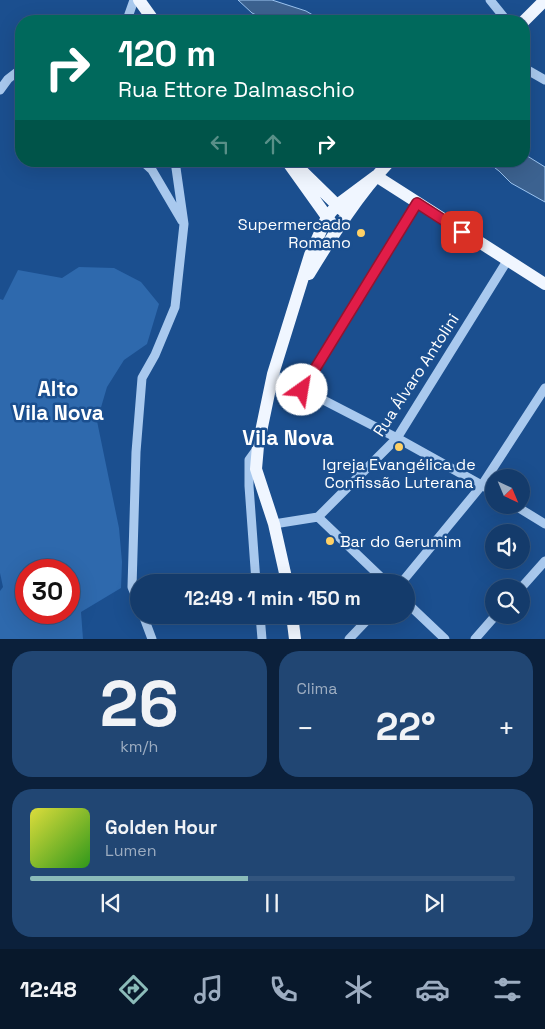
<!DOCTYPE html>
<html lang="pt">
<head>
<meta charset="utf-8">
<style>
  body { margin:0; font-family:"Space Grotesk",sans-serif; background:#214673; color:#f1f3f6; height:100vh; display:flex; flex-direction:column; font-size:19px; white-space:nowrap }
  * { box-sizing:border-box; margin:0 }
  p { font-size:16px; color:#9dadc1 }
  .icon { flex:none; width:28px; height:28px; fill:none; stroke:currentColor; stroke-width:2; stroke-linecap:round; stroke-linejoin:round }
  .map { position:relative; height:639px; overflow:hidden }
  .drawer { display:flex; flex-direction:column; gap:12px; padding:12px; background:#0b203b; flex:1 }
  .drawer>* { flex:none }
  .banner { position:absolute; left:15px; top:15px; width:515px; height:152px; border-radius:20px; box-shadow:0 5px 20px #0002,0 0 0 1px #33557e; background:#00695c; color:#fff; overflow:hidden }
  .needle { width:32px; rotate:136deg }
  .controls { position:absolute; left:485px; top:469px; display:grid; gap:10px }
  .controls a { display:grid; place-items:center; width:45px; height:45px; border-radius:50%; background:#143b6b; box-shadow:0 5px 20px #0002,0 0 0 1px #33557e; font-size:25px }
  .speed { position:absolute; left:15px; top:559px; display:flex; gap:10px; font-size:25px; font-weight:700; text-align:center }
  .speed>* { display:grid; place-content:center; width:65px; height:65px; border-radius:50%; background:#143b6b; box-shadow:0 5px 20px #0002,0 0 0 1px #33557e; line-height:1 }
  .speed .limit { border:8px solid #d22; background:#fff; color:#111 }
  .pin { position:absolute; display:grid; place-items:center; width:42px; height:42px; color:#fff; margin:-21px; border-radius:10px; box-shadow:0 2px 8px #0006 }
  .me { position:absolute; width:55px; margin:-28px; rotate:32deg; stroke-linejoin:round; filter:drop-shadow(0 0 4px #0008) }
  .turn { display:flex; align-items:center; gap:18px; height:105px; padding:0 20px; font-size:22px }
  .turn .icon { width:65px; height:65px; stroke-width:2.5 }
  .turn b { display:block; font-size:35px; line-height:42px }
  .lanes { display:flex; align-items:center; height:48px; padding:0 20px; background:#0003; justify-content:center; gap:25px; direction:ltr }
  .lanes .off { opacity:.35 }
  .big { font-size:38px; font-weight:700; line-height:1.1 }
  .drawer .card { flex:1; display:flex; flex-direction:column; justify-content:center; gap:8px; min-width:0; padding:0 18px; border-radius:20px; background:#214673 }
  .drawer .dial { align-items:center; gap:0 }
  .dial b { font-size:65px; line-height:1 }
  .song { display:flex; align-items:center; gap:15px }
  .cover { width:60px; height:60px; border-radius:8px; background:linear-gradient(135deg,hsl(60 70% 55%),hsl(110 70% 35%)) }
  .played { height:5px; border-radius:2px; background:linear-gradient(90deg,#8bbbb9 45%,#33557e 45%) }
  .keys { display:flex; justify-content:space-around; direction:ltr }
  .heat { display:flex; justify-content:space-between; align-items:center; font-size:28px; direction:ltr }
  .drawer .tiles { flex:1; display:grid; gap:12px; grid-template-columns:1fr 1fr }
  .card:last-child { grid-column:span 2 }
  .trip { position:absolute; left:130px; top:574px; width:285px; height:50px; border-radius:25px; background:#143b6b; box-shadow:0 5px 20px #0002,0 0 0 1px #33557e; font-weight:700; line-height:50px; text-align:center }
  .tab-bar { display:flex; height:80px; justify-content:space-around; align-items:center; background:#08182b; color:#9dadc1 }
  .tab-bar .icon { width:35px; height:35px }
  .tab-bar .active { color:#8bbbb9 }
  .tab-bar b { font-size:22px; color:#f1f3f6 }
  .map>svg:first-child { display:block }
  .green { fill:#2e69ad; fill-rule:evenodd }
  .water { fill:#3c6290; stroke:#9cc4f0 }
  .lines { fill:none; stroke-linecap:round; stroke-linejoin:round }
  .minor { stroke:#a9c9ee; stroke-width:9 }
  .major { stroke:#f0f6ff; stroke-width:12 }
  .route-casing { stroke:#92132f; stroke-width:12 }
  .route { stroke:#e11d48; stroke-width:9 }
  .poi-dot { fill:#ffd166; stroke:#1b4f8f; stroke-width:2 }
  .labels { text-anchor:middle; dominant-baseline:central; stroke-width:5; stroke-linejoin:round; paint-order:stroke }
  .poi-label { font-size:16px; fill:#fff; stroke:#1b4f8f; text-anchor:end }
  .street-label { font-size:16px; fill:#fff; stroke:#1b4f8f }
  .district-label { font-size:21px; font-weight:bold; fill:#fff; stroke:#1b4f8f }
</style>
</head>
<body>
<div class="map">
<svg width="545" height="639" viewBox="0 0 545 639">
  <rect width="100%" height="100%" fill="#1b4f8f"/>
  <!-- green -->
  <path class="green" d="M79,267L114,268L141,282L159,304L147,344L124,360L107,387L97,421L119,528L122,562L121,588L81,612L83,639H0V591L3,587L0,573V299L3,300L18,270L62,278ZM26,570H69V612H26Z"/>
  <!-- water -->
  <path class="water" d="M238,0H272L306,11L323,21H269L252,13Z
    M524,154L545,167V202L511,183L499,171L486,161H524Z"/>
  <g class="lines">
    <!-- minor -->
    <path class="minor" d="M490,0L507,21
      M129,21L128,17L134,0
      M524,68L545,80
      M0,90L8,79L21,69
      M142,161L152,170L182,221
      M273,374L397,438L494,492
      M302,390L417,203
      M514,505L545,524
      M318,517L397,438L507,261
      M318,517L386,582
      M274,524L318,517
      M256,582L249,486V460L257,449
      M402,582L482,485L545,388
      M521,588L545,561
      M406,602L445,639
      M139,604L132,587L136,452L142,378L155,355L175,307L184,224L175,161
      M143,615L152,639
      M260,615L262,639
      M349,639L372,615
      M475,639L496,615"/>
    <!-- major -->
    <path class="major" d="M139,0L154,21
      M524,21L545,0
      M287,161L332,224
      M299,168L342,210
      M376,176L545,284
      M309,274C333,235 358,195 390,161
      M287,582L274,524L256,469L258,446L273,374L310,255L327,217L337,205L376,176
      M292,615L295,639"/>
  </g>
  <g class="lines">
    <defs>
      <path id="route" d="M302,390L417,203L462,232"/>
    </defs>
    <!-- route casing -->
    <use href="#route" class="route-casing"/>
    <!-- route -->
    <use href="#route" class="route"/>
  </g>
  <!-- markers -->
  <g class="poi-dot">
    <circle cx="361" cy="233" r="5"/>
    <circle cx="399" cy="447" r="5"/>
    <circle cx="330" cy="541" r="5"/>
  </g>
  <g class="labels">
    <!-- poi labels -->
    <g class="poi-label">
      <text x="351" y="224">Supermercado<tspan x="351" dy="18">Romano</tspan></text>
      <text x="399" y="464" text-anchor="middle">Igreja Evangélica de<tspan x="399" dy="18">Confissão Luterana</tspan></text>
      <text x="340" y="541" text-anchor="start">Bar do Gerumim</text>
    </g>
    <!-- street labels -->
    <g class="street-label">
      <text transform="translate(416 375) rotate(-57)">Rua Álvaro Antolini</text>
    </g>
    <!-- district labels -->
    <g class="district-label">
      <text x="58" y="388">Alto<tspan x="58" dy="24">Vila Nova</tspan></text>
      <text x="288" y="437">Vila Nova</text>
    </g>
  </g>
</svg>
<div class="controls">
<a><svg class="needle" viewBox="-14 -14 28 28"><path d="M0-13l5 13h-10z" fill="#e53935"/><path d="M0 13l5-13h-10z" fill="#9dadc1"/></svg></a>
<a><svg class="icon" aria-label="sound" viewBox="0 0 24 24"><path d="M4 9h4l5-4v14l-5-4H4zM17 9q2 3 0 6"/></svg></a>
<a><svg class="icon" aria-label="search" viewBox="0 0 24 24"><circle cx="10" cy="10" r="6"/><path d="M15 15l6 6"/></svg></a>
</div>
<div class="speed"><div class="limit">30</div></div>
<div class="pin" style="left:462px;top:232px;background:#d93025"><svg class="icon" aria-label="arrive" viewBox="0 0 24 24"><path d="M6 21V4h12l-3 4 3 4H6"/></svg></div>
<svg class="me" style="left:302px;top:390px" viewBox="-20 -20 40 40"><circle r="19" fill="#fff"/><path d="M0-13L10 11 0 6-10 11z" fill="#e11d48"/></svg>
<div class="trip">12:49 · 1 min · 150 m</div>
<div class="banner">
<div class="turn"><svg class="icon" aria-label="right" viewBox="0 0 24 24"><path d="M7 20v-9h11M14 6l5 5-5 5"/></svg><div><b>120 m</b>Rua Ettore Dalmaschio</div></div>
<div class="lanes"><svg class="icon off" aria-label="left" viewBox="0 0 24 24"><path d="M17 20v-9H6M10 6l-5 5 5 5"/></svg><svg class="icon off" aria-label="ahead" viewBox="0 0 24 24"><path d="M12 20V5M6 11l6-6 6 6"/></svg><svg class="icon" aria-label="right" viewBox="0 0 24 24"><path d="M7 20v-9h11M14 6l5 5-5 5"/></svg></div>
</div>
</div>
<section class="drawer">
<div class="tiles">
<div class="card dial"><b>26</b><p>km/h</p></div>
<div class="card"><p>Clima</p>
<div class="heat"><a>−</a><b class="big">22°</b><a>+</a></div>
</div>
<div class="card">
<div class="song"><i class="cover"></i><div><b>Golden Hour</b><p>Lumen</p></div></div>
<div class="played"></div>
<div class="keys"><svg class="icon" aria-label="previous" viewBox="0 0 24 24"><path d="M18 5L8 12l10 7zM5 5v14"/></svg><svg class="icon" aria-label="pause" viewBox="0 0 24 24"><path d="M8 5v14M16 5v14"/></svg><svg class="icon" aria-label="next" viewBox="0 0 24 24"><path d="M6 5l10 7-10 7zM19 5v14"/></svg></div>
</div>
</div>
</section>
<nav class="tab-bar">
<b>12:48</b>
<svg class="icon active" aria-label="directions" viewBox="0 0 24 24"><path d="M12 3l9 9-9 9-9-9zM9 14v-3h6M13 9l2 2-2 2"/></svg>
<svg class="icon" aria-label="music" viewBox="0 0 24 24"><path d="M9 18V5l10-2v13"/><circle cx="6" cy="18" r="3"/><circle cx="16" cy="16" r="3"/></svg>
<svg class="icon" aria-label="phone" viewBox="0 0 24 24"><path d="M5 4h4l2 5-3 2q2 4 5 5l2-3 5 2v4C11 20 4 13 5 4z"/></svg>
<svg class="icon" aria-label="climate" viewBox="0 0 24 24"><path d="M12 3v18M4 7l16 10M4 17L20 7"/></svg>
<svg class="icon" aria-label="car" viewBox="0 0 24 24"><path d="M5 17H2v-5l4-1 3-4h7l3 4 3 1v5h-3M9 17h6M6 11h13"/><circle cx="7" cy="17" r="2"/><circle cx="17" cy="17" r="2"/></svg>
<svg class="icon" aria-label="filters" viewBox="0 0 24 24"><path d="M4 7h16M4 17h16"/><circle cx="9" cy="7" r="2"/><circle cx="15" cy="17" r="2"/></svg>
</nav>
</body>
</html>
